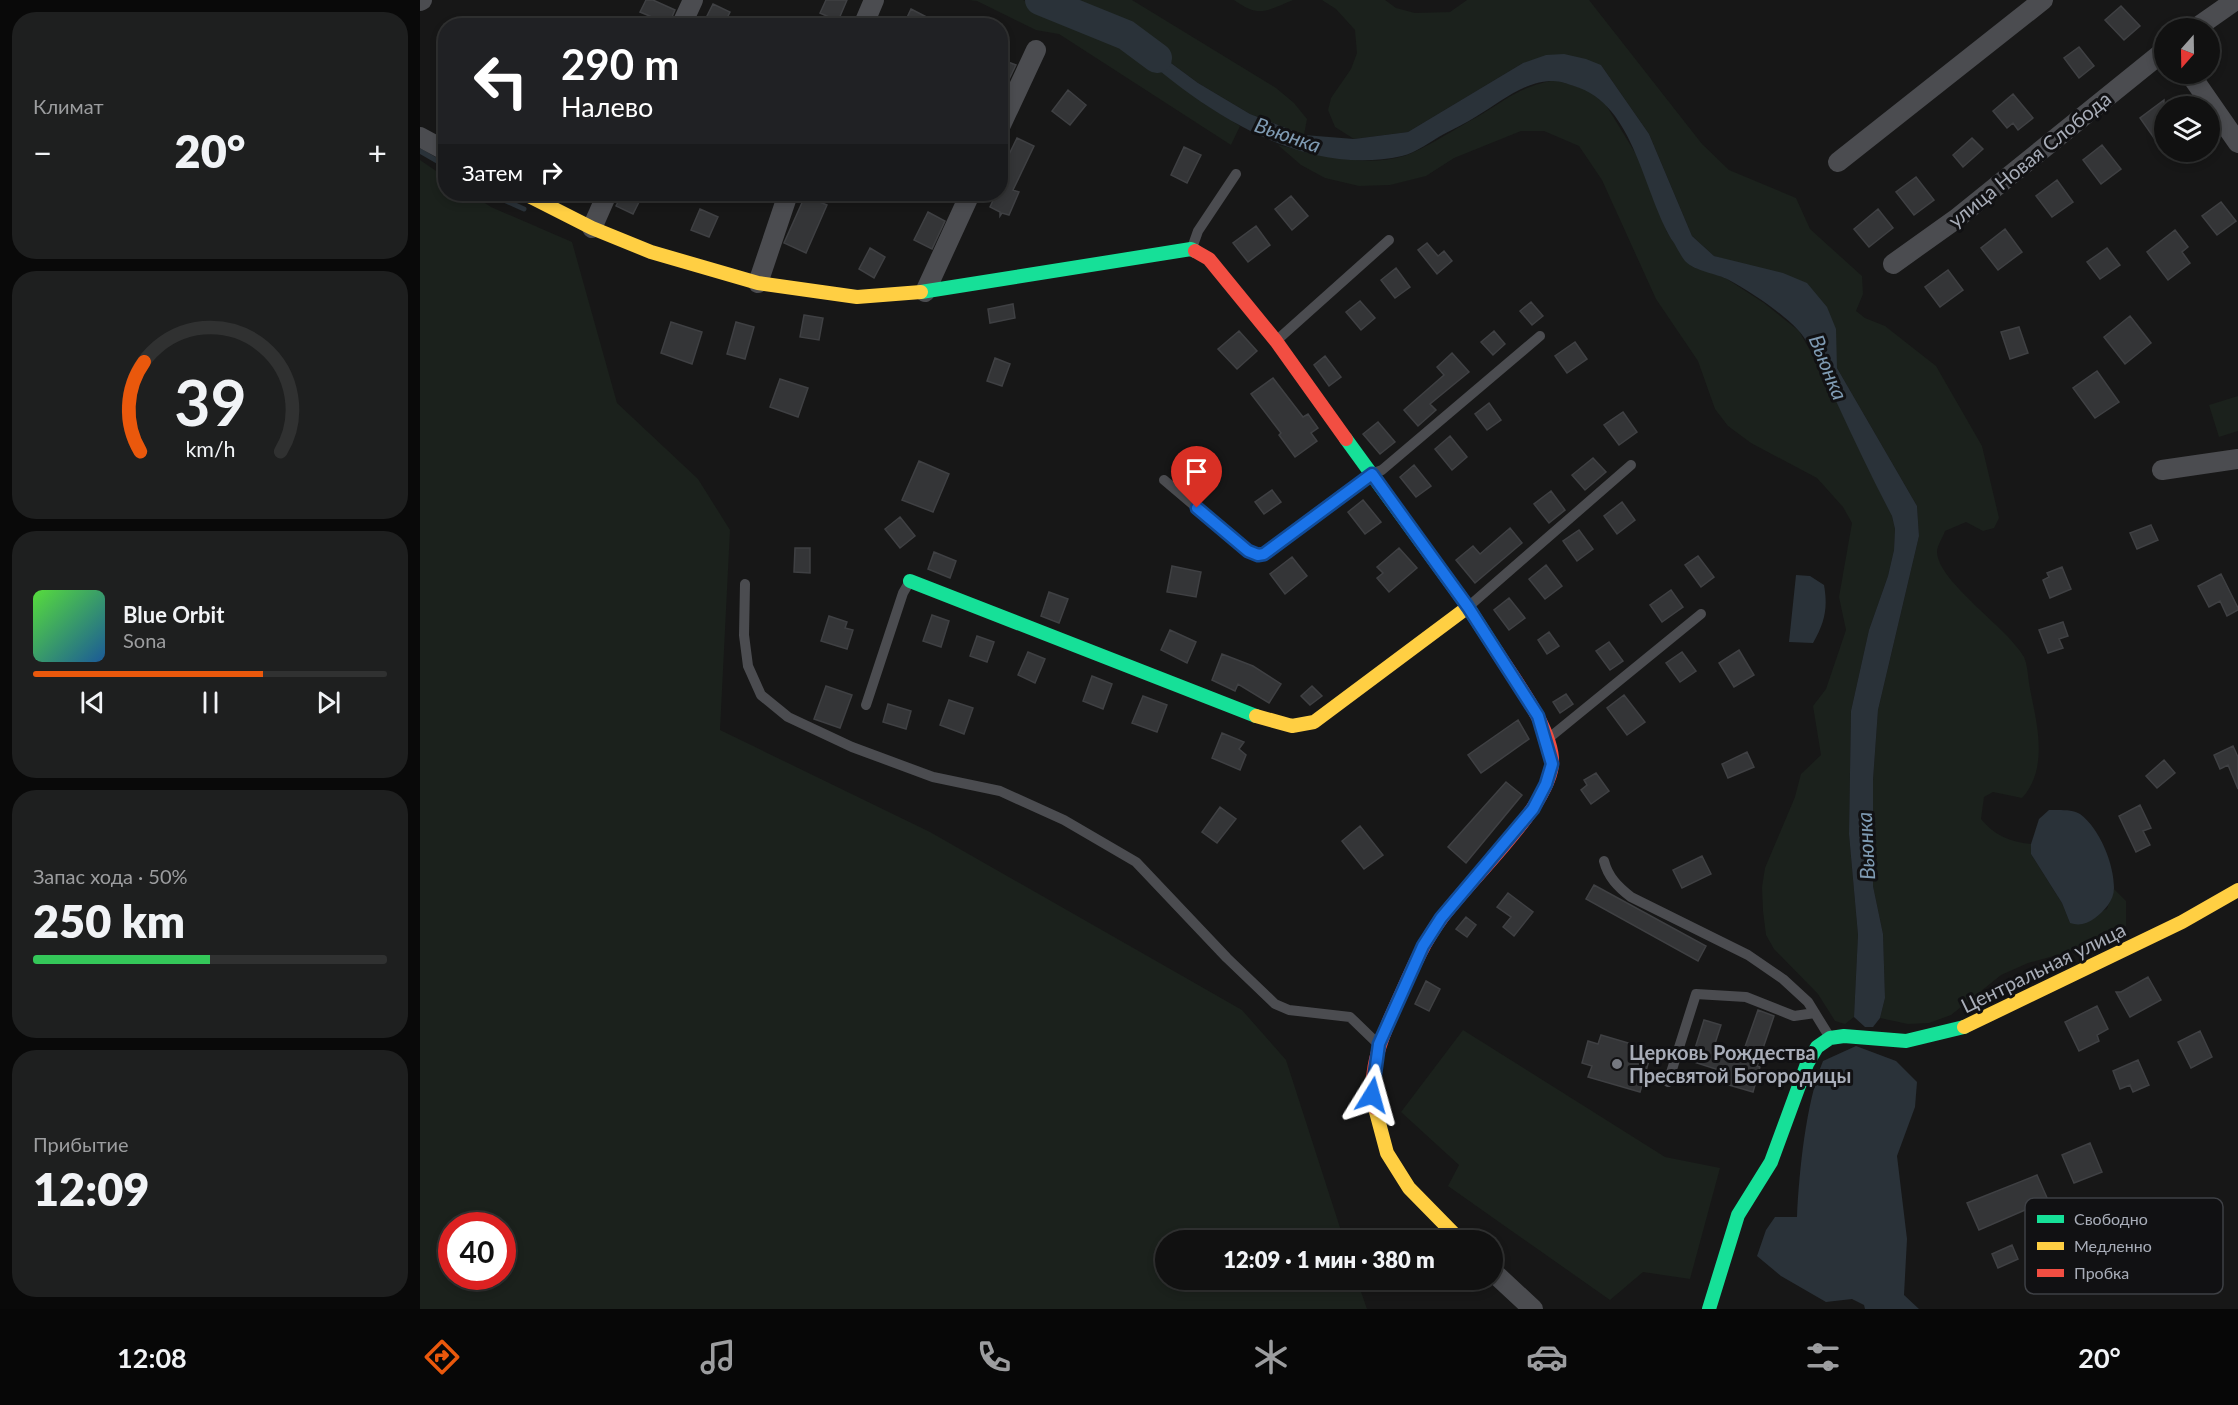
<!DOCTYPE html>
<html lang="ru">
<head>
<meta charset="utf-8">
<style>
  body { margin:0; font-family:Lato,sans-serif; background:#1e1f1f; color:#f1f3f6; height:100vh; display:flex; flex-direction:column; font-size:22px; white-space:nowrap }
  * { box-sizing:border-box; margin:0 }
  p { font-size:20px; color:#9c9d9f }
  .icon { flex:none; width:33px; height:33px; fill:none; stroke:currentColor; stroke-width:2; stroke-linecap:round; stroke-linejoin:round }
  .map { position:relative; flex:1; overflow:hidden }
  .details { display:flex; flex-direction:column; gap:12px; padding:12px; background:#090909; width:420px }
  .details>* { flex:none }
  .hud { position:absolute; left:18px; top:18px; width:570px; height:183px; border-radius:24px; box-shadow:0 3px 9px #0003,0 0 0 2px #303131; background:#202124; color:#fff; overflow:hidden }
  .needle { width:39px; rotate:200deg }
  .controls { position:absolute; left:1734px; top:18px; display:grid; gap:12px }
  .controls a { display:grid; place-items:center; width:66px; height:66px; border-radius:50%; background:#111; box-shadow:0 3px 9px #0003,0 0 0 2px #303131; font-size:30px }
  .speed { position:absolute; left:18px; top:1212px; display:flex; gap:12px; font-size:30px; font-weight:700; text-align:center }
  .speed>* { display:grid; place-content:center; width:78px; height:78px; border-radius:50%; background:#111; box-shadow:0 3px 9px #0003,0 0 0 2px #303131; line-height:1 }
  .speed .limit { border:9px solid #d22; background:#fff; color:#111 }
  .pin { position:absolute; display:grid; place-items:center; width:51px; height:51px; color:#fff; margin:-62px -26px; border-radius:50% 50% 50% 0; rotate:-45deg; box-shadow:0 0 6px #0007 }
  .pin .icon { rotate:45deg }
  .me { position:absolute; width:66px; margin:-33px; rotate:8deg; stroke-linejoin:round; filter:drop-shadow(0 0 4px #0008) }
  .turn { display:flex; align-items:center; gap:21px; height:126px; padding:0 24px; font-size:27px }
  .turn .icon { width:78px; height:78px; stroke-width:2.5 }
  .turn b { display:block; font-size:42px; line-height:51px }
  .then { display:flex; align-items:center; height:57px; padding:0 24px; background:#0003; gap:12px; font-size:22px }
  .big { font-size:45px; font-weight:800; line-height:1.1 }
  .details .tile { flex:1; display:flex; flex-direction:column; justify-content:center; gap:9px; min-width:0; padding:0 21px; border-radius:24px; background:#1e1f1f }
  .details .dial { align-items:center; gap:0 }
  .dial svg { height:156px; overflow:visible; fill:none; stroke:#303131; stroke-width:7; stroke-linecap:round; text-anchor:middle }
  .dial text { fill:#f1f3f6; stroke:none }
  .song { display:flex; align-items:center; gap:18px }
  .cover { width:72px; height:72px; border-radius:9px; background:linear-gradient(135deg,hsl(110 70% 55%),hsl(210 70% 35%)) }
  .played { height:6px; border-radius:3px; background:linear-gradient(90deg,#ea580c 65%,#303131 65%) }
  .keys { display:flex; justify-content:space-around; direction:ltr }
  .heat { display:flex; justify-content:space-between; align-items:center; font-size:33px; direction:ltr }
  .charge { height:9px; border-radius:4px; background:linear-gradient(90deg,#34c759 50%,#303131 0) }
  .trip { position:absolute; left:735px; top:1230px; width:348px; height:60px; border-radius:30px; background:#111; box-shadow:0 3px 9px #0003,0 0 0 2px #303131; font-weight:800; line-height:60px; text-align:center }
  .tabs { display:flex; height:96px; justify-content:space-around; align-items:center; background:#070707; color:#9c9d9f }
  .tabs .icon { width:42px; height:42px }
  .tabs .active { color:#ea580c }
  .tabs b { font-size:27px; color:#f1f3f6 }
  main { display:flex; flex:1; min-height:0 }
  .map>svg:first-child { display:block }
  .green { fill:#1b211c; fill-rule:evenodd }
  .water { fill:#2a3239 }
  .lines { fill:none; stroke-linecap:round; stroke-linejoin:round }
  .stream { stroke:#2a3239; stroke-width:5 }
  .river { stroke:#2a3239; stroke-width:30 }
  .building { fill:#343537; stroke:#3f4043; stroke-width:1.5 }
  .lane { stroke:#4b4c50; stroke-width:10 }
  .street { stroke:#4b4c50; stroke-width:20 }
  .fast { stroke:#16e098; stroke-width:14 }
  .slow { stroke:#ffcf43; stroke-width:14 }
  .jam { stroke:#f24e42; stroke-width:14 }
  .route-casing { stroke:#114b97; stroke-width:15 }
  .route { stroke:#1a73e8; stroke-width:10 }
  .poi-dot { fill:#757880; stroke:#111113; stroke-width:2 }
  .labels { text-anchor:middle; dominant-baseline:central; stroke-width:6; stroke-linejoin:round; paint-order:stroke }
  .street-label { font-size:20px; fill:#a8adb8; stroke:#111113 }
  .poi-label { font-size:20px; font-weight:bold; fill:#a8adb8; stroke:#111113; text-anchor:start }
  .water-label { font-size:21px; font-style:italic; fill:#7f9bb3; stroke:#111113 }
  .key { fill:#111113; stroke:#3e4045; stroke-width:1.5 }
  .key-label { font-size:16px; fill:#a8adb8 }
</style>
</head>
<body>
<main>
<section class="details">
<div class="tile"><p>Климат</p>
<div class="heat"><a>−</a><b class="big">20°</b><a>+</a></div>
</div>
<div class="tile dial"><svg viewBox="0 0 100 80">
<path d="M14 69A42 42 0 1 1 86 69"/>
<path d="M14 69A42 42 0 0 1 16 23" stroke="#ea580c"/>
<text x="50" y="56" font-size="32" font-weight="700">39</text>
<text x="50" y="72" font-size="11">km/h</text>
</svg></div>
<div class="tile">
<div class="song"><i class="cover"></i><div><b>Blue Orbit</b><p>Sona</p></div></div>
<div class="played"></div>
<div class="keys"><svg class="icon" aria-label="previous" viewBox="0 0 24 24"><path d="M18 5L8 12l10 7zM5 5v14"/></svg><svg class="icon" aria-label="pause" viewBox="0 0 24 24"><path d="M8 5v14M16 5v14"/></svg><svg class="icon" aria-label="next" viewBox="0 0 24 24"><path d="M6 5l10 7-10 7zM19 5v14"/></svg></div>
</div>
<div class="tile"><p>Запас хода · 50%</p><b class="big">250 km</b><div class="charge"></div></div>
<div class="tile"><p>Прибытие</p><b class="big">12:09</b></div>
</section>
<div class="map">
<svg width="1818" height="1309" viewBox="0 0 1818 1309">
  <rect width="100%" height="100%" fill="#171717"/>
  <!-- green -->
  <path class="green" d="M549,0H603L635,15L703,38L719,53L780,101L820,126L811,145L639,34L616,30L557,1Z
    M641,0H712L856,88L874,103L887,119L884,135L830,114L778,83L713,35L683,18Z
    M814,0H873C846,11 839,18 814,0Z
    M902,0H965L976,8L995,13L1030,12L1047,0H1169L1282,144L1309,170L1376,198L1390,229L1442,276L1443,294L1436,311L1445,318L1465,326L1516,366L1562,446L1579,518L1574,528L1563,531L1546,522L1525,531C1523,537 1517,546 1517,552C1518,582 1588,628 1604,657C1608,666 1608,679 1610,689C1617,724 1629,768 1602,798L1573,792L1564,797L1561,819C1574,835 1590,842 1611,844V854L1642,903L1650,923L1687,909L1694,889L1706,901V926L1673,945L1608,963L1581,975L1531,1015L1509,1023L1488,1024L1460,1018L1465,998L1463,934L1453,886V780L1458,710L1499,536L1497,506L1417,368L1415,351L1318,263L1294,256L1272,236L1229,134L1181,65L1103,63L988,132L934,139L915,127L908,110L911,98L931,69L937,53L935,30L916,9Z
    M1135,80L1168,90L1186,105L1219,159L1247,232L1266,261L1307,279L1344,303L1379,331L1403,373L1472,516L1475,529L1474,550L1468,576L1449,630L1431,711L1429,834L1438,935L1434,1017L1425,1024L1415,1021L1398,994L1354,949L1346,935L1343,911L1342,887L1345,868L1375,797L1381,774L1401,755L1393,706L1406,689L1426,630L1419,597L1432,523L1423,507L1397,478L1331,443L1308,426L1295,409L1278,361L1236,299L1182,180L1159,146L1124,131H1101L1034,158L1006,176L970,185L939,186L905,178L881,165L858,145C897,154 944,168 984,156C1003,150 1038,127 1057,117C1088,99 1096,88 1135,80Z
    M0,160L25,177L26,194H51L71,207L152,242L197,403L278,479L310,530L300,730L510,832L822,1010L866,1060L924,1240H746V1280H937L947,1309H0ZM32,1226H82V1276H32Z
    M1818,396V431L1799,437L1789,405Z
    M1043,1030L1245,1157L1300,1168L1270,1279L1223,1272L1190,1300L1028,1186L1039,1165L981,1112Z"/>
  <!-- water -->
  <path class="water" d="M706,35H713L778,83L830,114L884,135L934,139L988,132L1103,63L1126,55L1144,54L1166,59L1181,65L1229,134L1272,236L1294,256L1363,273L1387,283L1407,307L1416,329L1417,368L1497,506L1499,536L1458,710L1453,780V886L1463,934L1465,998L1460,1018L1453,1027H1445L1434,1017L1438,935L1429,834L1431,711L1449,630L1468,576L1474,550L1475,529L1472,516C1452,478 1434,440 1416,401C1407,381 1392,345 1378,330C1360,311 1332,293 1309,280C1296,273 1276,272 1265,261C1261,256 1257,248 1254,243C1223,196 1216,104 1154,86C1148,84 1140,81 1133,81C1104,81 1081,102 1057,116C1046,123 1035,128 1024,134C1011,141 996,153 982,156C879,179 773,105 703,38Z
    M1376,575L1390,576L1404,585C1408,608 1405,622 1393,643L1369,642Z
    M1629,810C1638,810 1653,809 1660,814C1680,829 1694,864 1694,888C1694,901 1684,911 1675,918C1667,924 1659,926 1650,923L1642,903L1611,854V844L1619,819Z
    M1436,1046L1476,1061L1497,1082L1495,1107L1477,1156L1487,1239L1484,1295L1499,1309H1445L1444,1305L1432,1299L1406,1302L1361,1276L1337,1256L1346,1230L1355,1217H1377C1379,1172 1386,1102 1403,1061Z"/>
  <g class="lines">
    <!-- stream -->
    <path class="stream" d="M0,151L26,166
      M71,194L104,209"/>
    <!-- river -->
    <path class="river" d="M620,0L706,35L737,58"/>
  </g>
  <!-- building -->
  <path class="building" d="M226,0H233L255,10L249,24L220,12Z
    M406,0H427L418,21L400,13Z
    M293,4L310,12L303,26H282Z
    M1701,6L1720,26L1704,40L1685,20Z
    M491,9L524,26H483Z
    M1659,47L1674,66L1659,78L1644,58Z
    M580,59L596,65L580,98Z
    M648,90L666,105L650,125L632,111Z
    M1593,94L1613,118L1598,130L1593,123L1587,128L1573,111Z
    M1744,100V130L1734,138L1720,118Z
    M597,138L614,146L593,190L599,192L589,215L582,213L580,216V212L570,207L576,194H580V173Z
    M1552,138L1563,149L1543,167L1533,155Z
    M1682,145L1701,169L1681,184L1663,160Z
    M764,147L781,155L767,183L751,175Z
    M1496,177L1514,200L1494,215L1476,192Z
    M1637,180L1653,202L1632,217L1616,196Z
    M202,194H223L213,214L196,206Z
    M385,196L407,205L386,253L364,243Z
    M871,196L888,216L872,230L855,209Z
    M1801,202L1816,221L1797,235L1782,216Z
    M280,209L298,217L289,237L271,230Z
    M1458,209L1473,228L1449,247L1434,229Z
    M508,212L525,221L512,249L494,240Z
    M836,226L850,245L828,262L813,243Z
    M1585,229L1602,252L1578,270L1561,248Z
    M1755,230L1768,247L1762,252L1770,263L1748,280L1727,252Z
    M1007,243L1018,256L1024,251L1032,261L1017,274L998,250Z
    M450,248L465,257L454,278L439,269Z
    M1687,248L1700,265L1680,279L1667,262Z
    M976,268L990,287L975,298L961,280Z
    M1528,270L1543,290L1520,307L1505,287Z
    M940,301L955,318L941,330L926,312Z
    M1111,302L1123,316L1112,325L1100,311Z
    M593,304L595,318L570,323L568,309Z
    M384,315L403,318L399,340L380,337Z
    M1710,316L1731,343L1705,364L1684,337Z
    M251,322L282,332L272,364L241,353Z
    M316,322L334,327L325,359L307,354Z
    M1599,327L1608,353L1590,359L1581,332Z
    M819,331L837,351L817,369L798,349Z
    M1074,331L1085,344L1073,355L1061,342Z
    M1155,342L1167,359L1147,373L1135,356Z
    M1032,353L1049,372L1010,404L1016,410L998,426L984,410L1024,375L1017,367Z
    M905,356L921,377L909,386L894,365Z
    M575,358L590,364L582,386L567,381Z
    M1677,371L1699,402L1675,418L1653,388Z
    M853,378L883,417L888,414L898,428L891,433L897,441L875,457L859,435L861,433L831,394Z
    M360,379L388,388L378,417L350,407Z
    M1069,403L1081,420L1067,430L1055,414Z
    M1203,412L1217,432L1199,445L1184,425Z
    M958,422L975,442L960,454L943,434Z
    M1030,436L1047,457L1032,470L1015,449Z
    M1173,458L1186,472L1165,490L1152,475Z
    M499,461L529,474L513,512L482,500Z
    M994,465L1011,486L996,497L980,477Z
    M852,490L861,502L844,514L835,502Z
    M1131,491L1145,510L1129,523L1114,504Z
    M943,500L961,522L945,534L928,512Z
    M1202,502L1215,520L1197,534L1184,516Z
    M480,517L495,536L480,548L465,529Z
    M1731,525L1738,540L1717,549L1710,533Z
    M1090,528L1102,543L1055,583L1036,560L1053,546L1060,554Z
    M1159,530L1173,549L1157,561L1143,541Z
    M375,548H390V573L374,572Z
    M979,548L997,568L969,592L957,578L963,573L957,567Z
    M514,552L536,561L530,578L508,569Z
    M1278,556L1294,577L1281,587L1265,565Z
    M872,557L887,576L865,594L850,574Z
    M1126,565L1142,586L1125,599L1109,579Z
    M752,566L781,572L776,597L747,592Z
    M1642,567L1651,589L1630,598L1623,580L1629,577L1627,573Z
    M1801,574L1818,608V610L1807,616L1800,601L1789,607L1778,586Z
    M1251,590L1263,607L1242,622L1230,605Z
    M629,592L648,599L639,623L621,616Z
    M1089,598L1105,618L1089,630L1074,610Z
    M512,615L529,621L521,647L503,641Z
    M409,616L427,622L425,628L433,630L427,649L401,641Z
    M1643,622L1648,636L1639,639L1643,648L1628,653L1619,630Z
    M750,630L776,642L767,663L741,650Z
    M1129,632L1139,646L1127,654L1118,640Z
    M557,636L574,642L567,662L550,656Z
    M1189,642L1203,661L1190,670L1176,651Z
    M1319,650L1334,675L1314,687L1299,663Z
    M608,652L625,659L615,683L598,675Z
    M1262,652L1276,671L1260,682L1246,663Z
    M802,654L833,666L861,684L849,703L818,684L815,691L792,680Z
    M672,676L692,684L683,709L663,701Z
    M406,686L432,695L420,728L394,719Z
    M892,686L902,696L890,705L881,696Z
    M1146,694L1153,704L1140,713L1133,702Z
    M1204,695L1225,722L1207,735L1187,708Z
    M723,696L747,705L737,732L712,723Z
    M529,700L553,708L544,734L520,725Z
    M468,704L491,711L486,729L463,722Z
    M1098,720L1109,739L1061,773L1048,755Z
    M802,733L824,742L819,749L826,755L820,770L792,758Z
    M1813,746L1818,757V789L1808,765L1800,769L1794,755Z
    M1327,752L1334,767L1308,778L1302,764Z
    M1744,760L1755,773L1737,788L1726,776Z
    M1176,773L1189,791L1171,804L1161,790L1167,785L1164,780Z
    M1086,782L1102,795L1046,863L1028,847Z
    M1720,805L1731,828L1723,831L1730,845L1716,852L1699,816Z
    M800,807L816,819L797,843L782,832Z
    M940,826L963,855L944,869L922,841Z
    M1282,856L1291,874L1262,888L1253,870Z
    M1174,885L1286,946L1278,961L1166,899Z
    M1088,893L1113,912L1094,936L1083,927L1091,917L1077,907Z
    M1046,917L1056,925L1047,937L1036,929Z
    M1728,977L1741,1000L1710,1017L1696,992H1701Z
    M1006,981L1020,989L1009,1011L995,1004Z
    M1677,1006L1688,1029L1677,1035L1679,1041L1659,1051L1645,1022Z
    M1338,1010L1354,1016L1337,1066L1340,1067L1333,1092L1302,1083L1305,1072L1271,1061L1284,1020L1301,1025L1292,1053L1320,1061Z
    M1780,1031L1792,1057L1771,1068L1758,1042Z
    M1181,1035L1232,1050L1220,1092L1168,1077L1172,1066L1162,1063L1168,1041L1178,1044Z
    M1718,1060L1729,1085L1713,1092L1710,1085L1700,1089L1693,1071Z
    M1670,1143L1682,1172L1654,1183L1642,1155Z
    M1617,1175L1628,1200L1559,1230L1547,1203Z
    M1592,1245L1598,1259L1578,1268L1572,1254Z"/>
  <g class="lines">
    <!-- lane -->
    <path class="lane" d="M772,248L778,231L816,174
      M856,341L969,240
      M744,480L828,551L838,555L844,554L952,474L962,470L1120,336
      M325,584L324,635L328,666L341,695L368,717L432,747L513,777L580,791L644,820L716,862L807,958L855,1004L869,1010L930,1017L958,1044
      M1048,607L1211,465
      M446,705L483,593L490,581
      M1129,738L1281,614
      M1184,861C1188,877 1198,887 1211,897L1328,955L1363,979L1388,1002L1409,1036
      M1248,1082L1276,994L1326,997L1374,1016L1395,1013"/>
    <!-- street -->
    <path class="street" d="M0,1L2,0
      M261,26L273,0
      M443,26L454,0
      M1776,28L1816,0
      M1770,74L1818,143
      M580,127L616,50
      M0,137L26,151
      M1418,162L1623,0
      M172,228L187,194
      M1473,264L1536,219L1744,51
      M338,283L368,194
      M505,292L550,194
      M1742,470L1818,459
      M1072,1271L1113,1309"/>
    <!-- fast -->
    <path class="fast" d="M501,292L771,249L775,251
      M926,439L1048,607L1077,652
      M490,581L836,716
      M1289,1309L1318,1215L1351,1162L1387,1064L1397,1047L1410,1038L1424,1036L1486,1041L1544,1027"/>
    <!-- slow -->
    <path class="slow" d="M105,194L172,228L231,252L338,283L437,297L501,292
      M836,716L872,726L894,722L1048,607
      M1544,1027L1762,922L1818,890
      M955,1108L967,1153L989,1188L1040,1240"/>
    <!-- jam -->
    <path class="jam" d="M775,251L789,259L856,341L926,439
      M955,1108C947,1076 960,1041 973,1012C988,980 1000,947 1021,919C1049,880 1127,810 1132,765C1135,732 1094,679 1077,652"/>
  </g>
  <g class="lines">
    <defs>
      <path id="route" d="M777,508L828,551L838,555L844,554L952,474L1048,607L1118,716L1132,764L1126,784L1113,809L1021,918L1003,946L959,1044L952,1095"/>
    </defs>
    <!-- route casing -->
    <use href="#route" class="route-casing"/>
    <!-- route -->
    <use href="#route" class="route"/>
  </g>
  <!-- markers -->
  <circle class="poi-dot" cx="1197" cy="1064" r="6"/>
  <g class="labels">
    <!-- street labels -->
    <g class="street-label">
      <text transform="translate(1609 159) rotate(-39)">улица Новая Слобода</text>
      <text transform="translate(1623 967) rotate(-26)">Центральная улица</text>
    </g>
    <!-- poi labels -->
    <g class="poi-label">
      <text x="1209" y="1052">Церковь Рождества<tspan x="1209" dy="23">Пресвятой Богородицы</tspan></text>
    </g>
    <!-- water labels -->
    <g class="water-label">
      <text transform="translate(868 134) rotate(19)">Вьюнка</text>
      <text transform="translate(1409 367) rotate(68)">Вьюнка</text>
      <text transform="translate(1445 846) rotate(-93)">Вьюнка</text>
    </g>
  </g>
  <!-- legend -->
  <rect x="1605" y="1198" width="198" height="96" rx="9" class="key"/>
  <rect x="1617" y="1215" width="27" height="8" fill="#16e098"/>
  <rect x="1617" y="1242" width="27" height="8" fill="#ffcf43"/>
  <rect x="1617" y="1269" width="27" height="8" fill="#f24e42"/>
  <g class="key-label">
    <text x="1654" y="1225">Свободно</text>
    <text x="1654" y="1252">Медленно</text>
    <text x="1654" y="1279">Пробка</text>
  </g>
</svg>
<div class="controls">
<a><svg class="needle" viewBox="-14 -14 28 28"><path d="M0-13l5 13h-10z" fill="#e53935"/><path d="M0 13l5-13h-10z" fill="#9c9d9f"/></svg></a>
<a><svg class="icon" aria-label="layers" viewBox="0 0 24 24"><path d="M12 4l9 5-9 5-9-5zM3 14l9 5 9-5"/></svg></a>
</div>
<div class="speed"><div class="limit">40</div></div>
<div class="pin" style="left:777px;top:508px;background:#d93025"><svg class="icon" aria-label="arrive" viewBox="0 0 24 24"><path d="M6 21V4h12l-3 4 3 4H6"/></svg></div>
<svg class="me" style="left:952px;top:1095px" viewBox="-20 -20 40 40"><path d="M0-17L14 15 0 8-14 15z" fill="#1a73e8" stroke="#fff" stroke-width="4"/></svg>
<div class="trip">12:09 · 1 мин · 380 m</div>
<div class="hud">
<div class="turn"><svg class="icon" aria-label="left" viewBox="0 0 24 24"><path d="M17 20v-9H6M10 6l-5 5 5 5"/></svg><div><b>290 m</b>Налево</div></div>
<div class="then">Затем<svg class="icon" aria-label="right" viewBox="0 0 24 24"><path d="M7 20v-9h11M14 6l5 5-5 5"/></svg></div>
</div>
</div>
</main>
<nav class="tabs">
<b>12:08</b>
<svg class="icon active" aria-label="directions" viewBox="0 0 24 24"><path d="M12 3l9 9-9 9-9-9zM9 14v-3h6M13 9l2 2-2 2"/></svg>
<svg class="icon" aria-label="music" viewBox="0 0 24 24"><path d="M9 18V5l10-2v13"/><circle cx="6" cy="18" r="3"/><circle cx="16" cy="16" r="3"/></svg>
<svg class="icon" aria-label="phone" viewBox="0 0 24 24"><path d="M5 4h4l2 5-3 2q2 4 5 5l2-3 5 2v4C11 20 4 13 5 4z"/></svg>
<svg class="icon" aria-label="climate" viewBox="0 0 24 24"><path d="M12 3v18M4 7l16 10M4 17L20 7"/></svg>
<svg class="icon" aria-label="car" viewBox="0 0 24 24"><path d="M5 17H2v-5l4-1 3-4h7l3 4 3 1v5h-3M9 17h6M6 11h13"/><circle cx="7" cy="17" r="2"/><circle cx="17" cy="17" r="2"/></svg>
<svg class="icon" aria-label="filters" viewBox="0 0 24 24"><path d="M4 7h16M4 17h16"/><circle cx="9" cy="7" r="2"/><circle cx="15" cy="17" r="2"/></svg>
<b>20°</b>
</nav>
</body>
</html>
